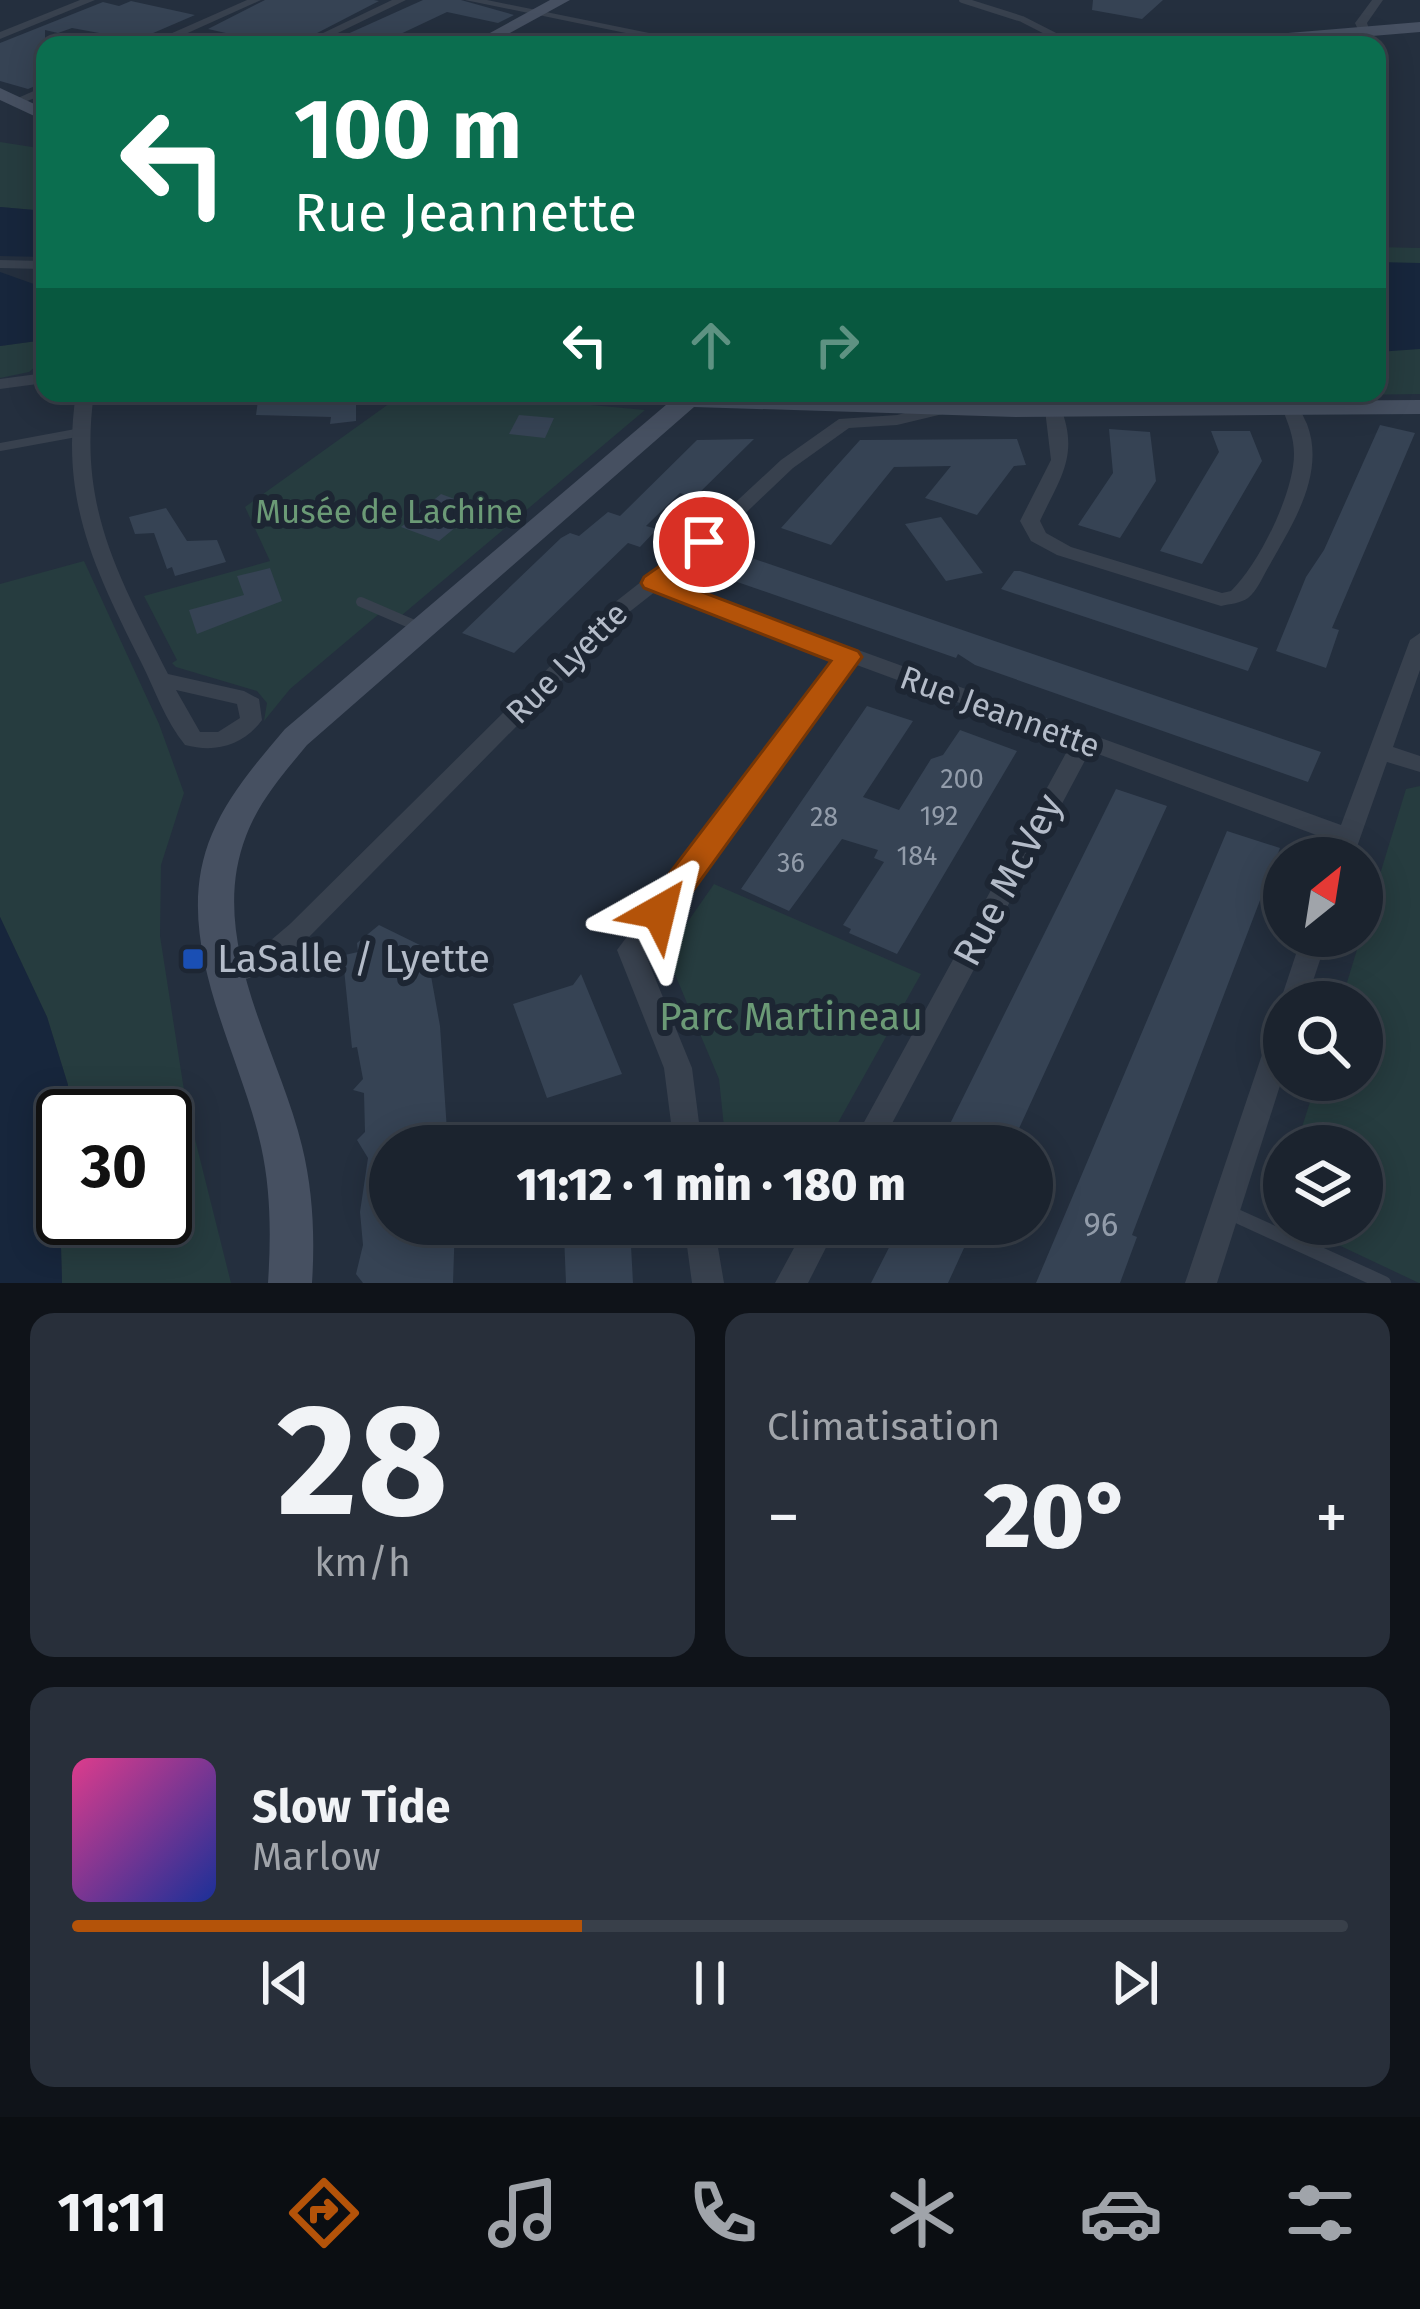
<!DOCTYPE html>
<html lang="fr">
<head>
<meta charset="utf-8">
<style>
  body { margin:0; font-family:"Fira Sans",sans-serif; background:#282f3a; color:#f1f3f6; height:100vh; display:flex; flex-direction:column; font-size:45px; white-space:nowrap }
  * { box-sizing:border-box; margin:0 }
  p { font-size:39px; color:#a0a4aa }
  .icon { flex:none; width:66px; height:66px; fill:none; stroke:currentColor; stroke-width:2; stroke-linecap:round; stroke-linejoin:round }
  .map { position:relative; height:1283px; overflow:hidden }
  .side { display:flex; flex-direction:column; gap:30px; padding:30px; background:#0f1319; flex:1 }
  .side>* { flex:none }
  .hud { position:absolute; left:36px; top:36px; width:1350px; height:366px; border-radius:24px; box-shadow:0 6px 30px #0003,0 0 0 3px #39404a; background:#0b6e4f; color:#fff; overflow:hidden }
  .needle { width:78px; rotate:30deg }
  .tools { position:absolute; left:1263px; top:837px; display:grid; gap:24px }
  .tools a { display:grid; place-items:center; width:120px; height:120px; border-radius:50%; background:#1b232e; box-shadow:0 6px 30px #0003,0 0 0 3px #39404a; font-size:60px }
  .speed { position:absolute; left:36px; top:1089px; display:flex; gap:24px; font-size:60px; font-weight:700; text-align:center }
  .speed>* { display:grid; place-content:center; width:156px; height:156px; border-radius:50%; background:#1b232e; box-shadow:0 6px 30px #0003,0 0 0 3px #39404a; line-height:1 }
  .speed .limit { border:6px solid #111; border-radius:18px; background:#fff; color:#111 }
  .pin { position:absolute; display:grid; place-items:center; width:102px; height:102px; color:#fff; margin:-51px; border:6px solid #fff; border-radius:50%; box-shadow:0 3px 12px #0007 }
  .me { position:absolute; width:132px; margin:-66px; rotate:37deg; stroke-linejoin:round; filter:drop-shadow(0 0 9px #0008) }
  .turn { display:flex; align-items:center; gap:42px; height:252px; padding:0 60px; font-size:54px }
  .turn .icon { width:156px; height:156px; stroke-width:2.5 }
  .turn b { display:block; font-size:84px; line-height:102px }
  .lanes { display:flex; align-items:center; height:114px; padding:0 60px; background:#0003; justify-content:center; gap:60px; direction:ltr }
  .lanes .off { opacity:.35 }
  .big { font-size:90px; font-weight:800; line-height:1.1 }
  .side .tile { flex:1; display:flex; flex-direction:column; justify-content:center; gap:18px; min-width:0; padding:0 42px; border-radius:24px; background:#282f3a }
  .side .dial { align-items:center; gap:0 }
  .dial b { font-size:156px; line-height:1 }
  .song { display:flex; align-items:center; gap:36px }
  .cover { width:144px; height:144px; border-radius:18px; background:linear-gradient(135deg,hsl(330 70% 55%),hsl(230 70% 35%)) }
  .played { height:12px; border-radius:6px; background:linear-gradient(90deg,#b45309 40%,#39404a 40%) }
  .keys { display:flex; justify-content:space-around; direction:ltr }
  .heat { display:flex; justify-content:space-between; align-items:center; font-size:66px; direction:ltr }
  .side .tiles { flex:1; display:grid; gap:30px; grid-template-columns:1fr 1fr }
  .tile:last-child { grid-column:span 2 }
  .trip { position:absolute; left:369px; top:1125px; width:684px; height:120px; border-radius:60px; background:#1b232e; box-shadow:0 6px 30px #0003,0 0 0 3px #39404a; font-weight:800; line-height:120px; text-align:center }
  .menu { display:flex; height:192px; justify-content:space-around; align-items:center; background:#0b0e12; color:#a0a4aa }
  .menu .icon { width:84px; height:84px }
  .menu .active { color:#b45309 }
  .menu b { font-size:54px; color:#f1f3f6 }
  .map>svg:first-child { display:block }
  .green { fill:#263c3f }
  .water { fill:#17263c }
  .building { fill:#364354 }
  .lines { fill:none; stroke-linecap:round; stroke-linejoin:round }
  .lane-far3 { stroke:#38414e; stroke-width:6 }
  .lane-far2 { stroke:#38414e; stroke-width:8 }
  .lane-far1 { stroke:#38414e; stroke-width:10 }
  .lane { stroke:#38414e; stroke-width:14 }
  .street { fill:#38414e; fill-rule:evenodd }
  .secondary { fill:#465061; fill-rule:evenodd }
  .route { fill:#b45309; stroke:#753606; stroke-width:3 }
  .transit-dot { fill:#1a4fb4; stroke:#1d2633; stroke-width:4.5 }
  .labels { text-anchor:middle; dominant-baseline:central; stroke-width:12; stroke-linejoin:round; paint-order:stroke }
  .number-label { font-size:27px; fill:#929caa }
  .park-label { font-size:33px; fill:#6b9a76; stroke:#1d2633 }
  .street-label { font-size:33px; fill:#b4bcc9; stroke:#1d2633 }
  .near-number-label { font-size:33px; fill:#929caa }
  .near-street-label { font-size:39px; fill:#b4bcc9; stroke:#1d2633 }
  .near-poi-label { font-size:39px; fill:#b4bcc9; stroke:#1d2633; text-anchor:start }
  .near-park-label { font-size:39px; fill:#6b9a76; stroke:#1d2633 }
</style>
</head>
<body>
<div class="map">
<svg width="1420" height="1283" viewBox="0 0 1420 1283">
  <rect width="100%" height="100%" fill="#242f3e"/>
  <!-- green -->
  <path class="green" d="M0,142L45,149V211L0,207Z
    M1377,247L1420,248V394L1094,399L859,395L1377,393Z
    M45,327L42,361L29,372L0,378V346L36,341V328Z
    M404,393H463L645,410L402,615L386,608L290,689L264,721L267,703L257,691L176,667L172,663L177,660L144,596L270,561L245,507Z
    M84,561L159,724L184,793L161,865L160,936L186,1103L231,1283H62L58,1143L63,1119V1218H165V1116H63L68,1085L47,1017L0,917V584Z
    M1420,786V1283H1419L1294,1224H1362V1146H1296L1317,1080H1362V1002H1341L1406,789Z
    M714,884L921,974L825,1146H726L719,1079L666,953Z"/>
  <!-- water -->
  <path class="water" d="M0,207L45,211V257L0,256Z
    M1377,262L1420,263V349L1377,352Z
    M0,272L45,288V327L36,329L37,341L0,346Z
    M0,917L47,1017L68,1085L58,1143L62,1283H0Z"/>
  <!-- building -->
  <path class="building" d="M265,0H374L379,1L294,45H233L248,38L208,29Z
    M423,0H461L514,15L498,23L447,12L392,38L381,36L363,45H323Z
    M1093,0H1163L1142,19L1092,10Z
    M131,1L195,15L137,40L72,28L58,33L45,30V82L28,89L0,81V43L103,2L119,6Z
    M259,393L356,394V421L330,424L331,417L256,415Z
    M519,415L554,418L545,438L509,434Z
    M1380,425L1415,433L1332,628L1339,630L1326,668L1276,651L1306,577L1324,550Z
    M1109,429L1150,432L1152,448L1156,481L1120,538L1078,525L1113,473Z
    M1211,431H1250L1262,461L1202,564L1160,551L1219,452Z
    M754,439L694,498L680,493L646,526L657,529L640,547L628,543L514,653L462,633L561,538L570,533L579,536L608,512L620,516L697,440Z
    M1017,439L1026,465L1014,466L977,515L925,498L951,466L894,467L831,545L781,528L860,440Z
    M441,494L479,508L439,541L401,527Z
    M166,508L187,541L217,540L226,562L175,576L172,567L167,569L154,533L135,534L129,517Z
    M941,517L983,573L946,581L905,524Z
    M740,554L977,635L1321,752L1308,782L975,665L958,654L956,658L720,576Z
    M270,568L282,601L197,634L189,610L244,595L237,576Z
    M1014,571H1020L1258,648L1248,671L1001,589Z
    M867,706L913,721L863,797L899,810L931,759L943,755L960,730L1017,751L897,954L849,933L851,929L843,925L884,862L874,858L878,850L842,839L789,911L741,889Z
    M1116,789L1167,806L1011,1146H939Z
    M1227,831L1280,848L1132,1235L1137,1237L1120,1283H1036Z
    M379,925L426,948L440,1026L447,1131L436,1135L438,1146H390V1224H455L453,1283H363L356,1274L363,1245L360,1212L368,1158L357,1140L365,1132L364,1093L353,1090L363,1079L357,1047L352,1048L344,969L327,959L358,952L357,943Z
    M581,974L622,1074L547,1098L513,1004L573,985Z
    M626,1126L627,1146H553L552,1132Z
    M901,1224H975L948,1283H871Z
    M630,1227L633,1283H566L564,1235Z"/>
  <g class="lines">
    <!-- lane-far3 -->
    <path class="lane-far3" d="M962,0L1022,19L1073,45"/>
    <!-- lane-far2 -->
    <path class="lane-far2" d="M0,264L43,265
      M38,277L45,274
      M0,447L76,433"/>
    <!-- lane-far1 -->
    <path class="lane-far1" d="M361,602L419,627"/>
    <!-- lane -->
    <path class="lane" d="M1228,1212L1384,1283"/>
    <!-- street -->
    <path class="street" d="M80,0H95L0,39V32Z
      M247,0H261L161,45H145Z
      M392,0H406L313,45H298Z
      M465,0H487L708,45H684Z
      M1372,0H1383L1367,23L1370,32L1360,34L1355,23Z
      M45,86V94L17,105L11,101Z
      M45,260V270L38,268V262Z
      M45,373V383L0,389V379Z
      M76,393H94C78,507 118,575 168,674L244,691L259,699L262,720C243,746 215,753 185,745C165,720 155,690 141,662C94,568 60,500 76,393ZM176,690L237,704L240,718L218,732H200Z
      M595,393L693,395L696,399L687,404L604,398Z
      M1291,403C1301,408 1302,414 1307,424C1326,474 1292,525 1269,566C1263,576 1257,591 1248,598C1241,603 1230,604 1221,606L1057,555L1031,541L1020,521L1051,460L1045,410L1048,406H1060C1080,455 1060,478 1040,521L1046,533L1071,547L1222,593L1231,591C1259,564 1294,493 1294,454C1294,437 1288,423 1282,408Z
      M941,404L950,409L947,413L897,425L849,428L793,468L711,546L668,581L1341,825L1410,640L1420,633V670L1393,747L1420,756V772L1387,762L1353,858H1329L1335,842L1090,751L880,1146H851L1071,744L854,664L644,951L692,1068L702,1146H674L664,1068L617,950L836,657L656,591L628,613L308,938C288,955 242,991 216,984L212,976L216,968L264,946L290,924L614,603L697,538L781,460L839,419L897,415Z
      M1302,936H1328L1306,1002H1284V1010L1280,1002Z
      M1284,1019V1073L1217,1283H1185L1270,1031L1274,1023Z
      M684,1224H714L724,1283H692Z
      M807,1224H838L808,1283H775Z"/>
    <!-- secondary -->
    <path class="secondary" d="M550,0H570L488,45H468Z
      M1420,22V32L1265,45H1198L1206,40Z
      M0,88L45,109V121L0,100Z
      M680,393L1015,403L1420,400V414L1015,417L694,407L307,745C284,773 259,801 246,836C206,940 278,1047 302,1146C313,1191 315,1237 312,1283H268C271,1237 271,1191 261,1146C239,1047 168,937 212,834C229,794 257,762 285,729Z"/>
  </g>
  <!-- route -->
  <path class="route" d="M704,535L713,537L717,542L713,548L673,581L858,651L862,657L671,921L659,925L647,921L643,912L647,903L831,661L644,588L641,583L644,577Z"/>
  <!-- markers -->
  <rect class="transit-dot" x="181" y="947" width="24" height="24" rx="6"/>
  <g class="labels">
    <!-- number labels -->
    <g class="number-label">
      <text x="962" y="779">200</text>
      <text x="939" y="816">192</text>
      <text x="824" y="817">28</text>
      <text x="917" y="856">184</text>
      <text x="791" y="863">36</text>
    </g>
    <!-- park labels -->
    <g class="park-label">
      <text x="389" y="512">Musée de Lachine</text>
    </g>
    <!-- street labels -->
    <g class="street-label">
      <text transform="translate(567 663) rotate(-45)">Rue Lyette</text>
      <text transform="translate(1000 712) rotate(20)">Rue Jeannette</text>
    </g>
    <!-- near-number labels -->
    <g class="near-number-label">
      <text x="1101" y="1225">96</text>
    </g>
    <!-- near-street labels -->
    <g class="near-street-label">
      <text transform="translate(1008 880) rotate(-62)">Rue McVey</text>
    </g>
    <!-- near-poi labels -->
    <g class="near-poi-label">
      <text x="217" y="959">LaSalle / Lyette</text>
    </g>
    <!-- near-park labels -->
    <g class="near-park-label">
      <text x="791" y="1017">Parc Martineau</text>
    </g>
  </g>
</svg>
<div class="tools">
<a><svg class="needle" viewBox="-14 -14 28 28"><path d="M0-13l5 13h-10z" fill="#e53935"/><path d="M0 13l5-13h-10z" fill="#a0a4aa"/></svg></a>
<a><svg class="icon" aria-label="search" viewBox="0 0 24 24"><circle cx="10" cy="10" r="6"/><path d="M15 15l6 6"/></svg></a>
<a><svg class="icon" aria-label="layers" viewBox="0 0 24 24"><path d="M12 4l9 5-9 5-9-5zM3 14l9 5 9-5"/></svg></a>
</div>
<div class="speed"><div class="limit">30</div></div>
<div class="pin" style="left:704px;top:542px;background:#d93025"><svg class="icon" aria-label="arrive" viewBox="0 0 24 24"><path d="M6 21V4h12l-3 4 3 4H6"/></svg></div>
<svg class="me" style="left:659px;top:912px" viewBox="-20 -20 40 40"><path d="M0-17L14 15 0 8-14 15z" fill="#b45309" stroke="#fff" stroke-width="4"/></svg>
<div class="trip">11:12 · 1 min · 180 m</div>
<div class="hud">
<div class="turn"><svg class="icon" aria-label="left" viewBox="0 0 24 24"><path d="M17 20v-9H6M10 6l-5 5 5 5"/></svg><div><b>100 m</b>Rue Jeannette</div></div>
<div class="lanes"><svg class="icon" aria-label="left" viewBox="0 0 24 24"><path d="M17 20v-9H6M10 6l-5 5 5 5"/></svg><svg class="icon off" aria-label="ahead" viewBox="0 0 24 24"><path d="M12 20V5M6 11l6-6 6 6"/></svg><svg class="icon off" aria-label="right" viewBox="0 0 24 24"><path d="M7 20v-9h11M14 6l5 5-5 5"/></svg></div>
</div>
</div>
<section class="side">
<div class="tiles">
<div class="tile dial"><b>28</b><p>km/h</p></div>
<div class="tile"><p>Climatisation</p>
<div class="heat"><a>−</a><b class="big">20°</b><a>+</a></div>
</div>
<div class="tile">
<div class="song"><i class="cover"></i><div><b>Slow Tide</b><p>Marlow</p></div></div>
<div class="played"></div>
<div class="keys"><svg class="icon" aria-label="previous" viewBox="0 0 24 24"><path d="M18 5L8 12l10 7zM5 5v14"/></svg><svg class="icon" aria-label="pause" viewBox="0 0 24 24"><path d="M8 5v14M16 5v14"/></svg><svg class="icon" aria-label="next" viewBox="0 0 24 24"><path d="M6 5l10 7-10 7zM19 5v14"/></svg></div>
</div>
</div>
</section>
<nav class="menu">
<b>11:11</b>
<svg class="icon active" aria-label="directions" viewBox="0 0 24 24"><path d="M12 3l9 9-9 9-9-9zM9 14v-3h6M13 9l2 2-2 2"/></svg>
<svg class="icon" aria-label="music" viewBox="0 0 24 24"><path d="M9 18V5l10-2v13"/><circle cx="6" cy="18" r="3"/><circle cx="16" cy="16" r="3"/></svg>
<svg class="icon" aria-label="phone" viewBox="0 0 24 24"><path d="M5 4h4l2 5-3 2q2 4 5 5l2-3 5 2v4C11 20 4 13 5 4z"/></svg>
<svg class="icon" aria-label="climate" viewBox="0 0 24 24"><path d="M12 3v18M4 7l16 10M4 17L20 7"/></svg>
<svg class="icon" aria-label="car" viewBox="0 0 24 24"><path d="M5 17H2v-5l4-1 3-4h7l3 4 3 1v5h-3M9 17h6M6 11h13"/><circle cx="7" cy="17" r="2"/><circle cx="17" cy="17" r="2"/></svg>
<svg class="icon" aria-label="filters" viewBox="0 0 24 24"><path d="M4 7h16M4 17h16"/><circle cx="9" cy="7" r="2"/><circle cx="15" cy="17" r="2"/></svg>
</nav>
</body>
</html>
